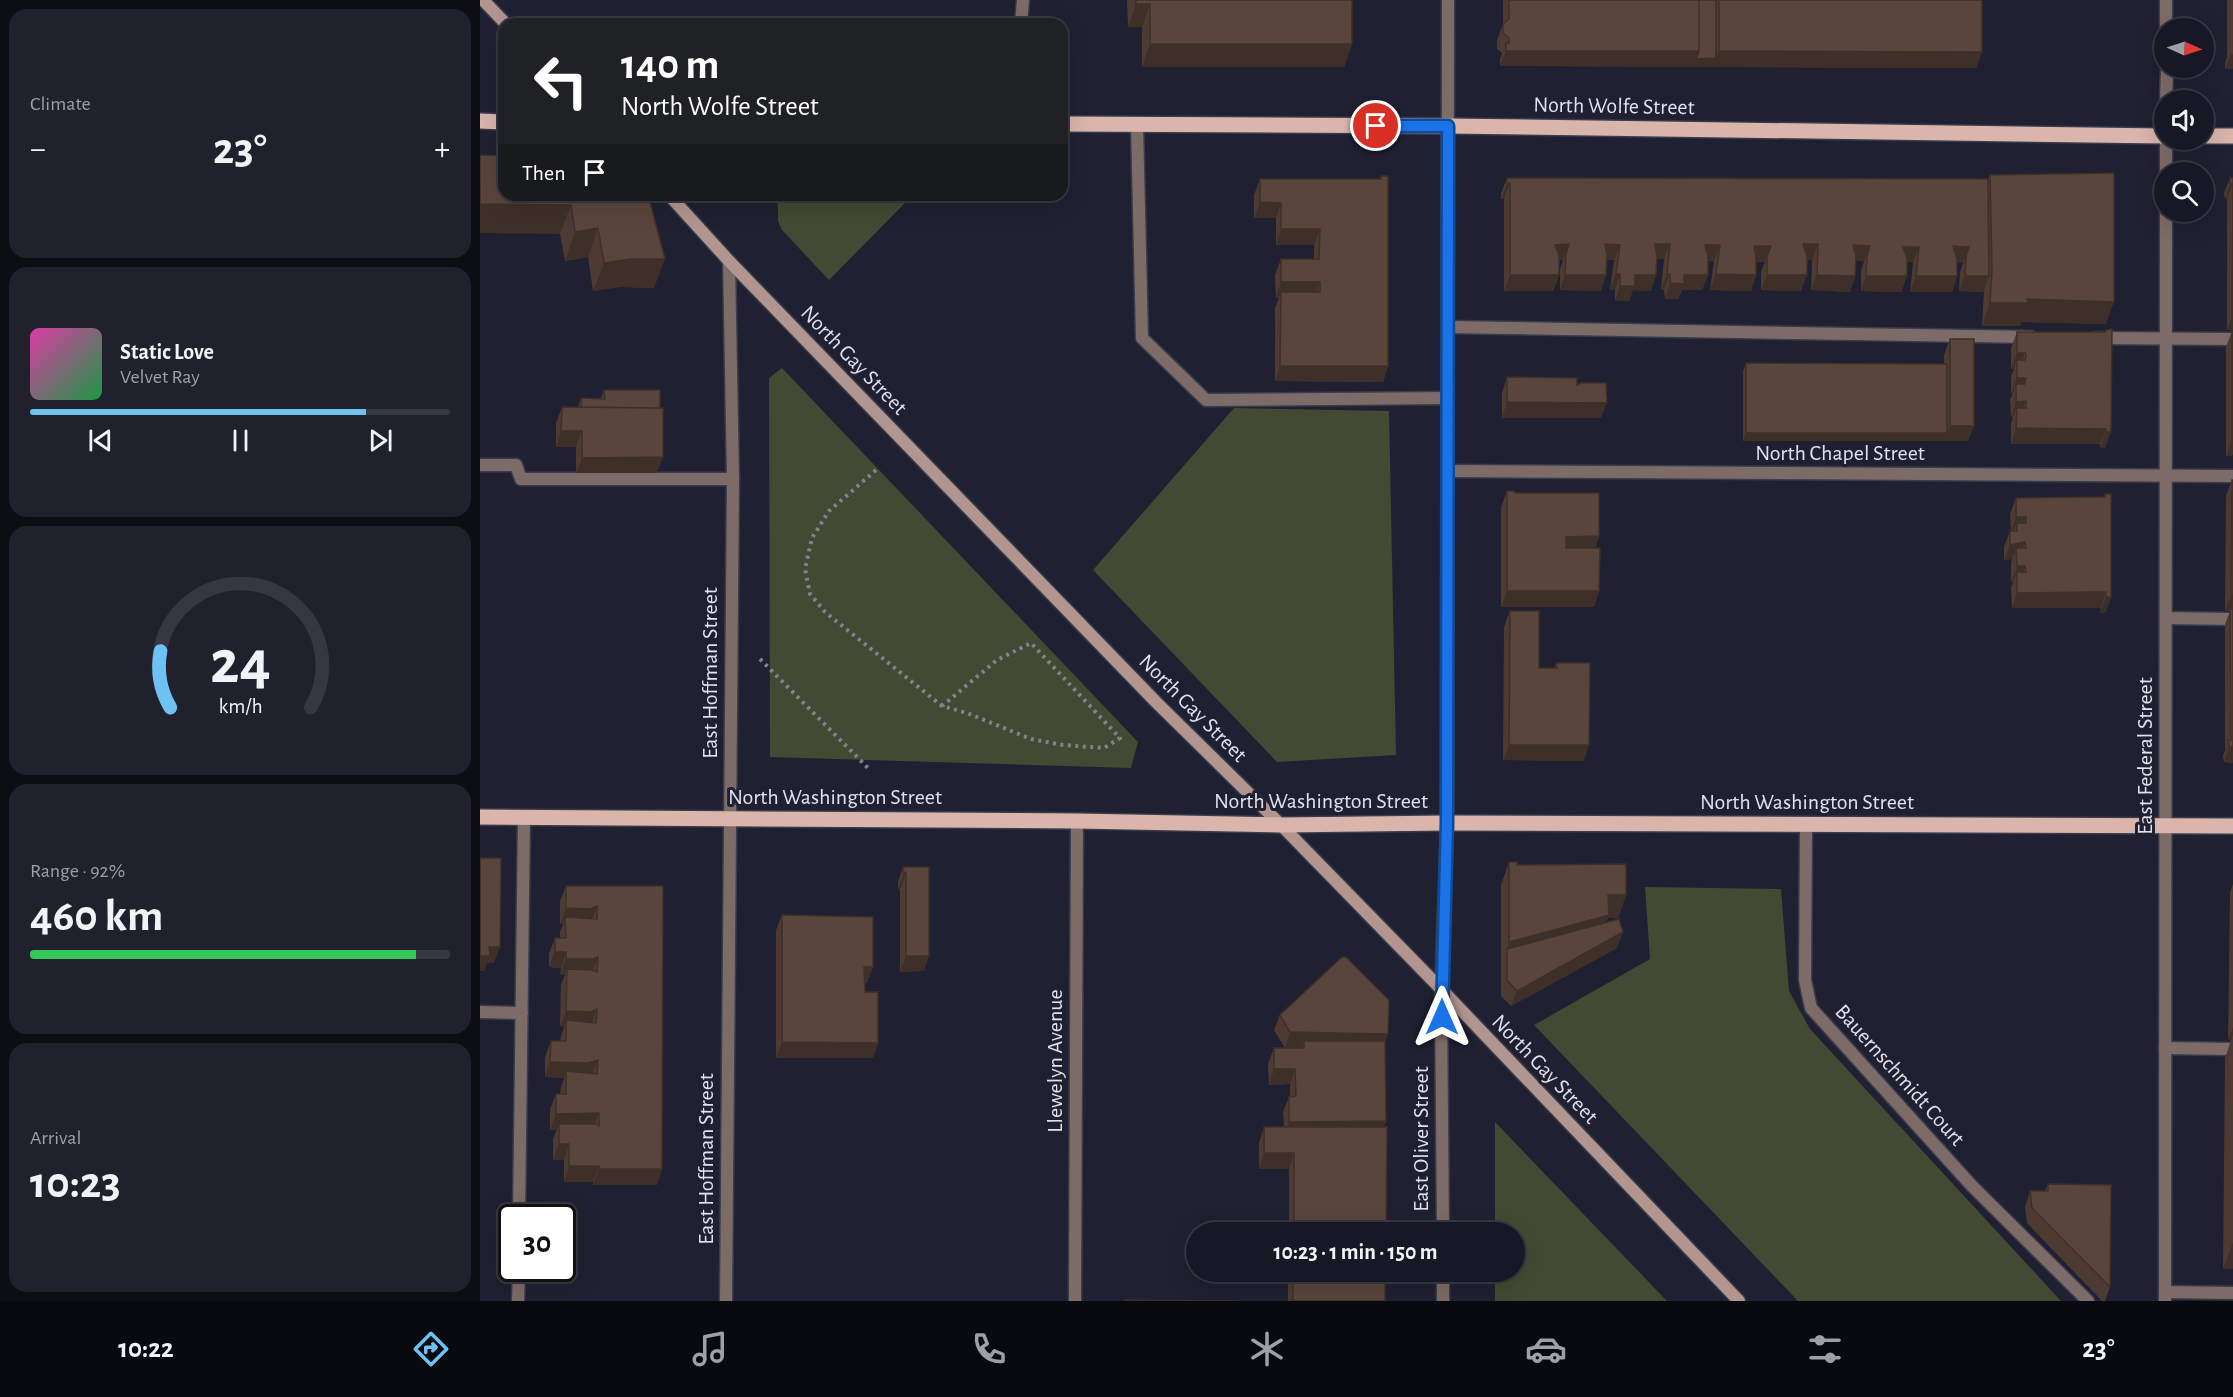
<!DOCTYPE html>
<html lang="en">
<head>
<meta charset="utf-8">
<style>
  body { margin:0; font-family:"Alegreya Sans",sans-serif; background:#20212d; color:#f1f3f6; height:100vh; display:flex; flex-direction:column; font-size:22px; white-space:nowrap }
  * { box-sizing:border-box; margin:0 }
  p { font-size:20px; color:#9ea0a7 }
  .icon { flex:none; width:33px; height:33px; fill:none; stroke:currentColor; stroke-width:2; stroke-linecap:round; stroke-linejoin:round }
  .map { position:relative; flex:1; overflow:hidden }
  .drawer { display:flex; flex-direction:column; gap:9px; padding:9px; background:#0d0d14; width:480px }
  .drawer>* { flex:none }
  .guide { position:absolute; left:18px; top:18px; width:570px; height:183px; border-radius:18px; box-shadow:0 6px 24px #0002,0 0 0 2px #363742; background:#202124; color:#fff; overflow:hidden }
  .needle { width:39px; rotate:93deg }
  .tools { position:absolute; left:1674px; top:18px; display:grid; gap:12px }
  .tools a { display:grid; place-items:center; width:60px; height:60px; border-radius:50%; background:#171825; box-shadow:0 6px 24px #0002,0 0 0 2px #363742; font-size:30px }
  .speed { position:absolute; left:18px; top:1204px; display:flex; gap:12px; font-size:30px; font-weight:700; text-align:center }
  .speed>* { display:grid; place-content:center; width:78px; height:78px; border-radius:50%; background:#171825; box-shadow:0 6px 24px #0002,0 0 0 2px #363742; line-height:1 }
  .speed .limit { border:3px solid #111; border-radius:9px; background:#fff; color:#111 }
  .pin { position:absolute; display:grid; place-items:center; width:51px; height:51px; color:#fff; margin:-26px; border:3px solid #fff; border-radius:50%; box-shadow:0 2px 6px #0007 }
  .me { position:absolute; width:66px; margin:-33px; rotate:0deg; stroke-linejoin:round; filter:drop-shadow(0 0 4px #0008) }
  .turn { display:flex; align-items:center; gap:21px; height:126px; padding:0 24px; font-size:27px }
  .turn .icon { width:78px; height:78px; stroke-width:2.5 }
  .turn b { display:block; font-size:42px; line-height:51px }
  .then { display:flex; align-items:center; height:57px; padding:0 24px; background:#0003; gap:12px; font-size:22px }
  .big { font-size:45px; font-weight:700; line-height:1.1 }
  .drawer .tile { flex:1; display:flex; flex-direction:column; justify-content:center; gap:9px; min-width:0; padding:0 21px; border-radius:18px; background:#20212d }
  .drawer .dial { align-items:center; gap:0 }
  .dial svg { height:156px; overflow:visible; fill:none; stroke:#363742; stroke-width:7; stroke-linecap:round; text-anchor:middle }
  .dial text { fill:#f1f3f6; stroke:none }
  .song { display:flex; align-items:center; gap:18px }
  .cover { width:72px; height:72px; border-radius:9px; background:linear-gradient(135deg,hsl(320 70% 55%),hsl(140 70% 35%)) }
  .played { height:6px; border-radius:3px; background:linear-gradient(90deg,#6dc2f3 80%,#363742 80%) }
  .keys { display:flex; justify-content:space-around; direction:ltr }
  .heat { display:flex; justify-content:space-between; align-items:center; font-size:33px; direction:ltr }
  .charge { height:9px; border-radius:4px; background:linear-gradient(90deg,#34c759 92%,#363742 0) }
  .trip { position:absolute; left:706px; top:1222px; width:339px; height:60px; border-radius:30px; background:#171825; box-shadow:0 6px 24px #0002,0 0 0 2px #363742; font-weight:700; line-height:60px; text-align:center }
  .tabs { display:flex; height:96px; justify-content:space-around; align-items:center; background:#090a0f; color:#9ea0a7 }
  .tabs .icon { width:42px; height:42px }
  .tabs .on { color:#6dc2f3 }
  .tabs b { font-size:27px; color:#f1f3f6 }
  main { display:flex; flex:1; min-height:0 }
  .map>svg:first-child { display:block }
  .green { fill:#434932 }
  .lines { fill:none; stroke-linecap:round; stroke-linejoin:round }
  .service-casing { stroke:#3a3b4b; stroke-width:15 }
  .minor-casing { stroke:#3a3b4b; stroke-width:15 }
  .tertiary-casing { stroke:#3a3b4b; stroke-width:15 }
  .secondary-casing { stroke:#3a3b4b; stroke-width:15 }
  .primary-casing { stroke:#3a3b4b; stroke-width:18 }
  .path { stroke:#818291; stroke-width:4; stroke-dasharray:3 4.5; stroke-linecap:butt }
  .service { stroke:#7d6b67; stroke-width:12 }
  .minor { stroke:#7d6b67; stroke-width:12 }
  .tertiary { stroke:#7d6b67; stroke-width:12 }
  .secondary { stroke:#b1958e; stroke-width:12 }
  .primary { stroke:#d9b5ac; stroke-width:15 }
  .wall { fill:#4d3b33 }
  .shaded-wall { fill:#3e3029 }
  .building { fill:#59453b; stroke:#3e3029; stroke-width:1.5 }
  .route-casing { stroke:#114b97; stroke-width:15 }
  .route { stroke:#1a73e8; stroke-width:10 }
  .labels { text-anchor:middle; dominant-baseline:central; stroke-width:6; stroke-linejoin:round; paint-order:stroke }
  .street-label { font-size:22px; fill:#e1e2ee; stroke:#1f2031 }
</style>
</head>
<body>
<main>
<section class="drawer">
<div class="tile"><p>Climate</p>
<div class="heat"><a>−</a><b class="big">23°</b><a>+</a></div>
</div>
<div class="tile">
<div class="song"><i class="cover"></i><div><b>Static Love</b><p>Velvet Ray</p></div></div>
<div class="played"></div>
<div class="keys"><svg class="icon" aria-label="previous" viewBox="0 0 24 24"><path d="M18 5L8 12l10 7zM5 5v14"/></svg><svg class="icon" aria-label="pause" viewBox="0 0 24 24"><path d="M8 5v14M16 5v14"/></svg><svg class="icon" aria-label="next" viewBox="0 0 24 24"><path d="M6 5l10 7-10 7zM19 5v14"/></svg></div>
</div>
<div class="tile dial"><svg viewBox="0 0 100 80">
<path d="M14 69A42 42 0 1 1 86 69"/>
<path d="M14 69A42 42 0 0 1 9 40" stroke="#6dc2f3"/>
<text x="50" y="56" font-size="32" font-weight="700">24</text>
<text x="50" y="72" font-size="11">km/h</text>
</svg></div>
<div class="tile"><p>Range · 92%</p><b class="big">460 km</b><div class="charge"></div></div>
<div class="tile"><p>Arrival</p><b class="big">10:23</b></div>
</section>
<div class="map">
<svg width="1753" height="1301" viewBox="0 0 1753 1301">
  <rect width="100%" height="100%" fill="#1f2031"/>
  <!-- green -->
  <path class="green" d="M298,195H433L349,280L302,230L298,221Z
    M302,368L658,742L651,768L290,757L289,378Z
    M754,408L909,411L916,755L797,762L613,570Z
    M1165,887L1301,889L1309,991L1330,1029L1581,1301H1318L1054,1025L1170,959Z
    M1015,1122L1187,1301H1015V1272H1035V1233H1015Z"/>
  <g class="lines">
    <defs>
      <path id="service" d="M541,24L543,0
        M657,124L662,338L726,400L968,398
        M968,327L1551,337
        M1616,338L1753,339
        M0,465H36L41,479H253
        M968,471L1753,476
        M1686,618L1753,619
        M1326,825L1325,980L1331,1008L1492,1186L1608,1301
        M0,1012L42,1013
        M1685,1048L1753,1049
        M39,1218L44,817
        M38,1301L39,1269"/>
      <path id="minor" d="M963,1233L961,999L967,823L968,0
        M963,1272V1301
        M1685,1292L1753,1293
        M246,1301L253,479L249,261
        M595,1301L597,821"/>
      <path id="tertiary" d="M1686,0V28
        M1686,100L1687,68
        M1686,172V140
        M1685,1301L1686,212"/>
      <path id="secondary" d="M3,0L26,24
        M189,195L249,261L676,702L801,825L962,990L1259,1301"/>
      <path id="primary" d="M0,121L24,122
        M582,124L968,126L1684,136
        M1724,136H1753
        M0,817L597,821L801,825L967,823L1753,826"/>
    </defs>
    <!-- service casing -->
    <use href="#service" class="service-casing"/>
    <!-- minor casing -->
    <use href="#minor" class="minor-casing"/>
    <!-- tertiary casing -->
    <use href="#tertiary" class="tertiary-casing"/>
    <!-- secondary casing -->
    <use href="#secondary" class="secondary-casing"/>
    <!-- primary casing -->
    <use href="#primary" class="primary-casing"/>
    <!-- path -->
    <path class="path" d="M396,470L349,511L332,538L325,569L330,594L345,612L462,706L487,713L551,739L583,745L624,748L640,738L551,643L517,660L462,706
      M280,659L389,769"/>
    <!-- service -->
    <use href="#service" class="service"/>
    <!-- minor -->
    <use href="#minor" class="minor"/>
    <!-- tertiary -->
    <use href="#tertiary" class="tertiary"/>
    <!-- secondary -->
    <use href="#secondary" class="secondary"/>
    <!-- primary -->
    <use href="#primary" class="primary"/>
  </g>
  <!-- wall -->
  <path class="wall" d="M647,0H872V44L864,67H662V27H648Z
    M1023,0H1502V52L1496,68L1020,66V59L1022,53L1017,49V40L1023,24Z
    M1747,0H1753V69H1745V63L1747,57Z
    M0,155L163,195L174,288L140,287L113,291L108,257L85,261L80,234Z
    M1510,175L1626,324L1541,322L1540,326H1502L1504,290L1503,292L1479,291L1480,272L1483,263L1477,262V276L1472,292H1430L1433,262H1427V276L1421,292L1381,291V271L1384,261H1376L1375,276L1370,292L1331,290L1332,260H1327L1321,291L1281,290V272L1285,262H1276V275L1271,291L1230,290L1234,261H1228V275L1222,290H1202L1198,299H1185L1184,290H1181L1184,259H1177L1171,291L1153,290L1149,301H1135V290H1130L1134,260H1127L1121,291L1080,290V269L1083,260H1079V275L1073,291H1024V199H1021V193L1027,178L1508,181Z
    M901,176L908,366L903,382L795,381V308L799,298H796L795,275L801,259H834V245H796V218H774V195L780,179H900Z
    M1750,178H1753V330H1747V199H1745L1744,193Z
    M1632,329L1625,448L1620,447V444H1531V424L1533,417H1531L1530,400L1533,393H1531V376L1534,369H1531V348L1537,332H1625L1626,330Z
    M1752,331L1753,453L1752,456H1746V347Z
    M1470,339L1488,441H1263V371L1266,363L1464,364V355Z
    M1027,377L1097,385L1121,418H1022V393Z
    M124,390L177,473H96V447H76V423L82,407H98L101,398H121Z
    M1752,480H1753V763L1744,762L1743,756L1745,750V624L1750,611H1745L1746,495Z
    M1027,491L1035,493L1119,536L1115,548L1119,591L1114,607H1021V507Z
    M1625,494L1631,597L1626,612L1620,613L1621,608H1532L1531,588L1533,582H1531V563L1532,559L1524,560V547L1530,531H1531L1530,514L1536,498L1624,497Z
    M1030,611L1059,668H1074L1076,663L1104,761L1023,760L1024,627Z
    M1029,862L1146,895L1138,918H1128L1126,923L1137,948L1031,1006L1021,996V885Z
    M423,867H449L444,971L420,972V889H418V882Z
    M1753,884V1269H1743L1745,1058L1751,1040H1748L1750,892Z
    M86,886H183L177,1185H113V1182H84V1160H73V1139L77,1129L70,1130V1109L76,1094H80L81,1087L84,1078L65,1077V1057L71,1041H80L81,1036L84,1027L80,1026L81,985L85,975L80,974L81,968L69,967V953L75,938H80V932L83,924H80V901Z
    M302,915L387,983H384L385,992L398,1043L393,1058H296V930Z
    M800,1015L905,1041L906,1121L903,1127L906,1233H809V1169H779V1143L784,1127H804L803,1112L809,1097H810V1084L789,1085L788,1064L794,1048H805L794,1030Z
    M1568,1184L1630,1287L1625,1301H1622L1547,1223L1545,1207L1550,1191H1565Z
    M809,1272H905V1301H808V1281L810,1274H809Z"/>
  <!-- shaded-wall -->
  <path class="shaded-wall" d="M656,4H670L662,27H648Z
    M670,44H872L864,67H662Z
    M1026,51H1219L1236,58L1239,51L1502,52L1496,68L1020,66Z
    M1751,54H1753V69H1745Z
    M1030,183L1024,199H1021L1027,184Z
    M1750,184H1753L1747,199H1745Z
    M780,202L801,203L796,218H774Z
    M0,204L91,205L80,234L0,233Z
    M118,228L108,257L85,261L95,232Z
    M801,229H840L834,245H796Z
    M1089,244L1083,260H1070L1075,245Z
    M1125,244L1140,245L1134,260H1119Z
    M1175,244H1190L1184,259L1170,260Z
    M1323,244H1338L1332,260H1317Z
    M1225,245H1240L1234,261H1219Z
    M1373,245L1390,246L1384,261H1367Z
    M1274,246H1291L1285,262H1268Z
    M1473,246L1489,247L1483,263L1468,262Z
    M1423,247H1439L1433,262H1418Z
    M151,259H185L174,288L140,287L113,291L124,263Z
    M1136,274H1140L1135,290H1130Z
    M1187,274H1190L1184,290H1181Z
    M1236,274L1276,275L1271,291L1230,290Z
    M1030,275H1079L1073,291H1024Z
    M1085,275H1126L1121,291L1080,290Z
    M1155,275H1176L1171,291L1153,290L1149,301H1135L1140,286Z
    M1204,275H1228L1222,290H1202L1198,299H1185L1190,283Z
    M1287,275H1327L1321,291L1281,290Z
    M1337,275L1375,276L1370,292L1331,290Z
    M1386,276H1427L1421,292L1381,291Z
    M1436,276H1477L1472,292H1430Z
    M1485,276H1509L1503,292L1479,291Z
    M801,282H840L835,298L801,292L799,298H796Z
    M1547,299L1634,302L1626,324L1541,322L1540,326H1502L1510,303Z
    M1752,315H1753V330H1747Z
    M1537,353H1545L1539,369L1537,360L1534,369H1531Z
    M800,366H908L903,382L795,381Z
    M1537,378H1546L1540,393L1536,384L1533,393H1531Z
    M1546,401L1540,417L1537,408L1533,417H1531L1536,402Z
    M1027,402L1127,403L1121,418H1022Z
    M1470,426H1494L1488,441H1263L1266,433H1467Z
    M1536,428L1626,429L1620,444H1531Z
    M81,431H102L96,447H76Z
    M1626,432H1631L1625,448L1620,447Z
    M1752,440H1753V453L1752,456H1746Z
    M183,457L177,473H96L102,458Z
    M1536,517H1546L1540,532L1537,523L1533,532H1531Z
    M1119,536L1113,552H1080L1086,537Z
    M1545,542L1540,558L1536,548L1532,559L1524,560L1530,545Z
    M1537,566H1545L1540,582L1537,572L1533,582H1531Z
    M1027,591H1119L1114,607H1021Z
    M1626,592L1621,608H1532L1537,593Z
    M1751,596H1753V611L1750,609V611H1745Z
    M1626,597H1631L1626,612L1620,613Z
    M1029,745H1109L1104,761L1023,760Z
    M1749,747H1753V763L1744,762Z
    M424,873H426L420,889H418Z
    M1128,895H1146L1138,918H1128L1120,938L1027,949L1029,942Z
    M117,906L112,921L85,917L83,924H80L86,908Z
    M1143,932L1137,948L1031,1006L1037,991Z
    M9,947H20L14,963H7L4,971H0V956Z
    M75,952H86L81,968L69,967Z
    M426,956H449L444,971L420,972Z
    M118,957L112,972L87,969L85,975L80,974L86,959Z
    M384,967H393L387,983H379Z
    M117,1009L111,1025L86,1020L84,1027L80,1026L86,1011Z
    M1753,1027V1035L1751,1040H1748Z
    M810,1032L908,1034L902,1050L824,1041L822,1048H805Z
    M302,1042L398,1043L393,1058H296Z
    M118,1060L112,1076L86,1071L84,1078L65,1077L70,1062Z
    M794,1069H815L810,1084L789,1085Z
    M119,1113L113,1129L79,1124L77,1129L70,1130L76,1114Z
    M906,1121L900,1136L804,1137L809,1122Z
    M79,1144H89L84,1160H73Z
    M784,1153H814L809,1169H779Z
    M89,1166H119L113,1182H84Z
    M119,1169H182L177,1185H113Z
    M1753,1242V1269H1743Z"/>
  <!-- building -->
  <path class="building" d="M656,0H872V44H670V4H656Z
    M1029,0H1219V51H1026V43H1029V38L1023,33V24L1029,19Z
    M1219,0H1236V58L1216,59L1219,51Z
    M1239,0H1502V52L1239,51Z
    M0,155L24,156V195H163L170,202L185,259H151L124,263L118,228L95,232L91,205L0,204Z
    M1634,173V302L1547,299L1548,303H1510L1512,269L1510,175Z
    M901,176H908V366H800L801,292H840V282H801V259H839L840,229H801V203L780,202V179H901Z
    M1027,178L1508,179L1509,276H1485L1486,256L1489,247L1473,246L1477,259V276H1436L1439,247H1423L1427,258V276H1386L1387,256L1390,246L1373,245L1376,256L1375,276L1337,275L1338,244H1323L1327,256V275H1287V256L1291,246H1274L1276,257V275L1236,274L1240,245H1225L1228,257V275H1204V284L1190,283V274H1187L1190,244H1175L1177,256L1176,275H1155V286H1140V274H1136L1140,245L1125,244L1127,255L1126,275H1085L1086,254L1089,244L1075,245L1079,255V275H1030V183L1027,184Z
    M1750,178H1753V315H1752L1753,184H1750Z
    M1632,329L1631,432H1626V429L1536,428L1537,408H1546V401L1536,402V384H1545L1546,378H1537V360H1545L1546,355L1545,353H1537V332H1625L1626,330Z
    M1752,331H1753V440H1752Z
    M1470,339H1494V426H1470Z
    M1266,363L1467,364V433H1266Z
    M1027,377L1097,378V385L1101,383H1126L1127,403L1027,402Z
    M124,390H180V408L101,407V398L125,399Z
    M82,407L183,408V457L102,458V431H81Z
    M1752,480H1753V596H1751Z
    M1027,491H1034L1035,493H1119V536L1086,537V548H1120L1119,591H1027Z
    M1625,494H1631V597H1626V592L1537,593V572H1546L1545,566H1537L1536,548H1546L1545,542L1530,545V531H1537V523H1546V517H1536V498L1625,497Z
    M1750,609H1753V747H1749V740H1751Z
    M1030,611H1059V668H1077L1076,663H1110L1109,745H1029Z
    M0,858H21L20,947H9L10,956H0Z
    M1029,862H1037V865L1146,864V895H1128L1129,915L1029,942Z
    M423,867H449V956H426V873H424Z
    M86,886H183L182,1169H119V1166H89V1144H79V1124H116L119,1126V1113L76,1114V1094H86V1071L117,1074L118,1060L108,1063L70,1062L71,1041H86V1020L116,1023L117,1009L111,1012L86,1011L87,969L112,970L117,972L118,957L113,959H86V952H75V938H86L85,917L117,919V906L111,909L86,908Z
    M302,915L393,917V967H384L385,992H398V1043L302,1042Z
    M1139,919L1143,932L1037,991L1027,980V949Z
    M862,957H866L909,1000L908,1034L810,1032L800,1015Z
    M824,1041H905L906,1121L809,1122V1097L816,1096L815,1069H794V1048H824Z
    M784,1127H907L906,1233H814V1153H784Z
    M1568,1184L1631,1185L1630,1287L1552,1208L1550,1191H1568Z
    M813,1272H905V1301H813Z
    M645,1300L759,1301H645Z"/>
  <g class="lines">
    <defs>
      <path id="route" d="M896,126H968L967,823L962,1017"/>
    </defs>
    <!-- route casing -->
    <use href="#route" class="route-casing"/>
    <!-- route -->
    <use href="#route" class="route"/>
  </g>
  <g class="labels">
    <!-- street labels -->
    <g class="street-label">
      <text transform="translate(1134 106) rotate(1)">North Wolfe Street</text>
      <text transform="translate(374 360) rotate(46)">North Gay Street</text>
      <text x="1360" y="453">North Chapel Street</text>
      <text transform="translate(230 673) rotate(-90)">East Hoffman Street</text>
      <text transform="translate(713 708) rotate(45)">North Gay Street</text>
      <text transform="translate(1665 756) rotate(-90)">East Federal Street</text>
      <text x="355" y="797">North Washington Street</text>
      <text x="841" y="801">North Washington Street</text>
      <text x="1327" y="802">North Washington Street</text>
      <text transform="translate(575 1061) rotate(-90)">Llewelyn Avenue</text>
      <text transform="translate(1065 1069) rotate(46)">North Gay Street</text>
      <text transform="translate(1420 1075) rotate(48)">Bauernschmidt Court</text>
      <text transform="translate(941 1139) rotate(-90)">East Oliver Street</text>
      <text transform="translate(226 1159) rotate(-90)">East Hoffman Street</text>
    </g>
  </g>
</svg>
<div class="tools">
<a><svg class="needle" viewBox="-14 -14 28 28"><path d="M0-13l5 13h-10z" fill="#e53935"/><path d="M0 13l5-13h-10z" fill="#9ea0a7"/></svg></a>
<a><svg class="icon" aria-label="sound" viewBox="0 0 24 24"><path d="M4 9h4l5-4v14l-5-4H4zM17 9q2 3 0 6"/></svg></a>
<a><svg class="icon" aria-label="search" viewBox="0 0 24 24"><circle cx="10" cy="10" r="6"/><path d="M15 15l6 6"/></svg></a>
</div>
<div class="speed"><div class="limit">30</div></div>
<div class="pin" style="left:896px;top:126px;background:#d93025"><svg class="icon" aria-label="arrive" viewBox="0 0 24 24"><path d="M6 21V4h12l-3 4 3 4H6"/></svg></div>
<svg class="me" style="left:962px;top:1017px" viewBox="-20 -20 40 40"><path d="M0-17L14 15 0 8-14 15z" fill="#1a73e8" stroke="#fff" stroke-width="4"/></svg>
<div class="trip">10:23 · 1 min · 150 m</div>
<div class="guide">
<div class="turn"><svg class="icon" aria-label="left" viewBox="0 0 24 24"><path d="M17 20v-9H6M10 6l-5 5 5 5"/></svg><div><b>140 m</b>North Wolfe Street</div></div>
<div class="then">Then<svg class="icon" aria-label="arrive" viewBox="0 0 24 24"><path d="M6 21V4h12l-3 4 3 4H6"/></svg></div>
</div>
</div>
</main>
<nav class="tabs">
<b>10:22</b>
<svg class="icon on" aria-label="directions" viewBox="0 0 24 24"><path d="M12 3l9 9-9 9-9-9zM9 14v-3h6M13 9l2 2-2 2"/></svg>
<svg class="icon" aria-label="music" viewBox="0 0 24 24"><path d="M9 18V5l10-2v13"/><circle cx="6" cy="18" r="3"/><circle cx="16" cy="16" r="3"/></svg>
<svg class="icon" aria-label="phone" viewBox="0 0 24 24"><path d="M5 4h4l2 5-3 2q2 4 5 5l2-3 5 2v4C11 20 4 13 5 4z"/></svg>
<svg class="icon" aria-label="climate" viewBox="0 0 24 24"><path d="M12 3v18M4 7l16 10M4 17L20 7"/></svg>
<svg class="icon" aria-label="car" viewBox="0 0 24 24"><path d="M5 17H2v-5l4-1 3-4h7l3 4 3 1v5h-3M9 17h6M6 11h13"/><circle cx="7" cy="17" r="2"/><circle cx="17" cy="17" r="2"/></svg>
<svg class="icon" aria-label="filters" viewBox="0 0 24 24"><path d="M4 7h16M4 17h16"/><circle cx="9" cy="7" r="2"/><circle cx="15" cy="17" r="2"/></svg>
<b>23°</b>
</nav>
</body>
</html>
